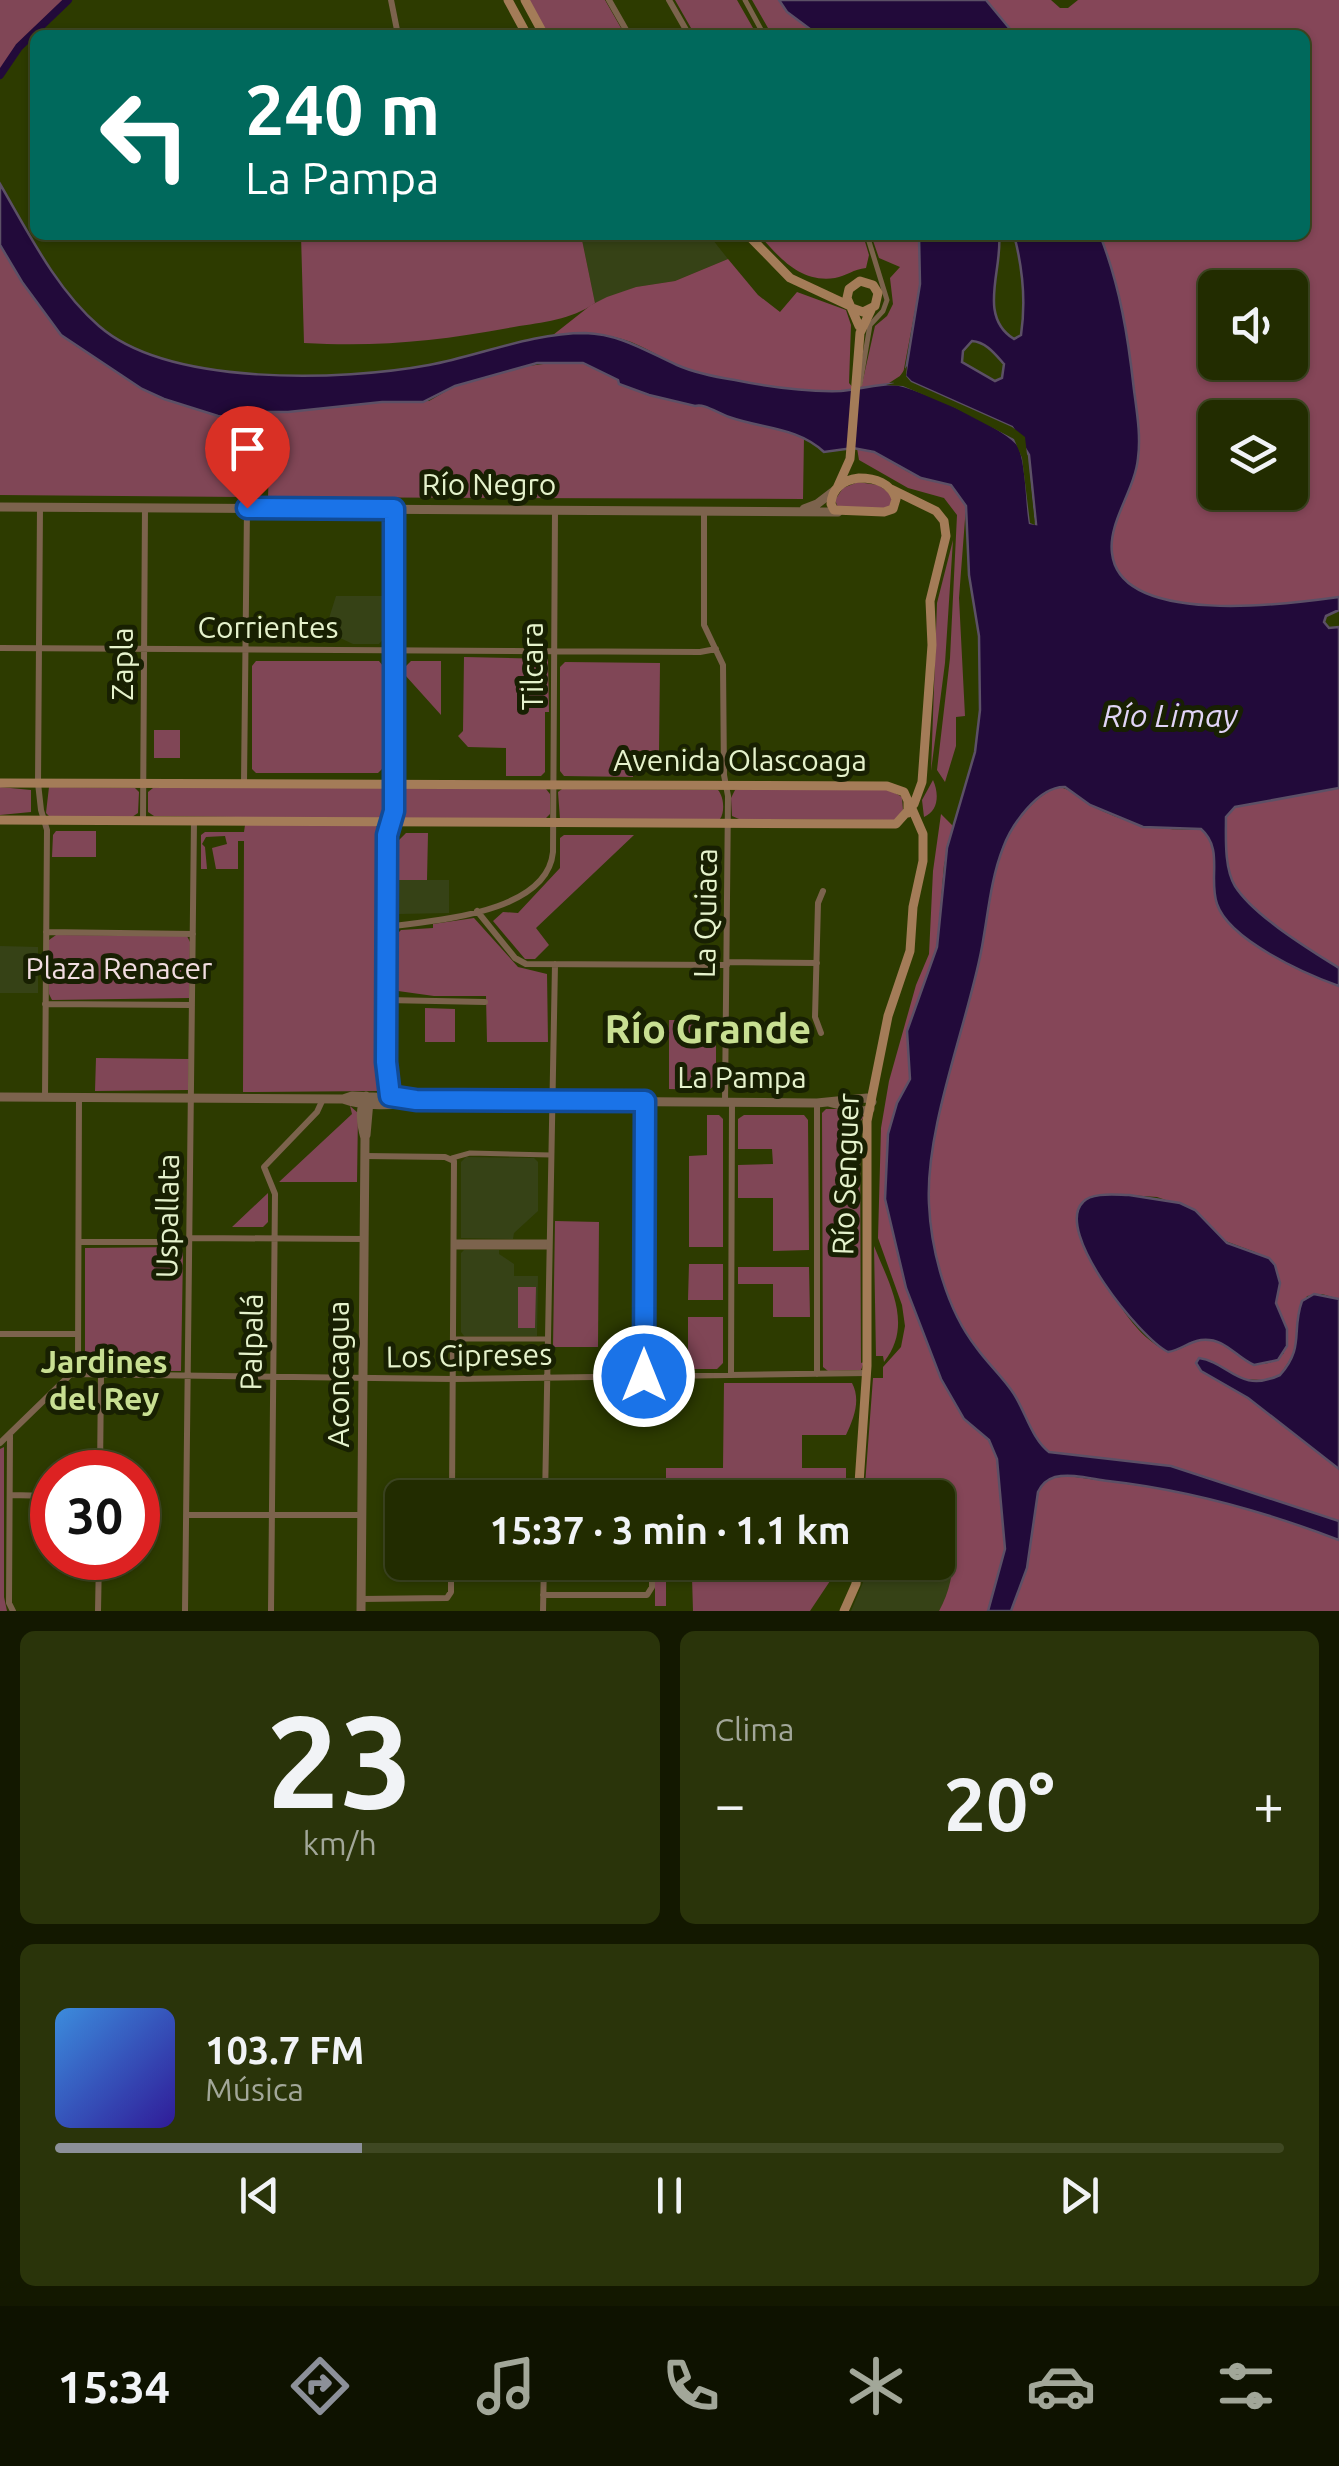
<!DOCTYPE html>
<html lang="es">
<head>
<meta charset="utf-8">
<style>
  body { margin:0; font-family:Ubuntu,sans-serif; background:#2a340a; color:#f1f3f6; height:100vh; display:flex; flex-direction:column; font-size:38px; white-space:nowrap }
  * { box-sizing:border-box; margin:0 }
  p { font-size:32px; color:#a2a799 }
  .icon { flex:none; width:55px; height:55px; fill:none; stroke:currentColor; stroke-width:2; stroke-linecap:round; stroke-linejoin:round }
  .map { position:relative; height:1611px; overflow:hidden }
  .details { display:flex; flex-direction:column; gap:20px; padding:20px; background:#131800; flex:1 }
  .details>* { flex:none }
  .guide { position:absolute; left:30px; top:30px; width:1280px; height:210px; border-radius:15px; box-shadow:0 2px 8px #0004,0 0 0 2px #3f4822; background:#00695c; color:#fff; overflow:hidden }
  .buttons { position:absolute; left:1198px; top:270px; display:grid; gap:20px }
  .buttons a { display:grid; place-items:center; width:110px; height:110px; border-radius:15px; background:#222c00; box-shadow:0 2px 8px #0004,0 0 0 2px #3f4822; font-size:50px }
  .speed { position:absolute; left:30px; top:1450px; display:flex; gap:20px; font-size:50px; font-weight:700; text-align:center }
  .speed>* { display:grid; place-content:center; width:130px; height:130px; border-radius:50%; background:#222c00; box-shadow:0 2px 8px #0004,0 0 0 2px #3f4822; line-height:1 }
  .speed .limit { border:15px solid #d22; background:#fff; color:#111 }
  .pin { position:absolute; display:grid; place-items:center; width:85px; height:85px; color:#fff; margin:-102px -42px; border-radius:50% 50% 50% 0; rotate:-45deg; box-shadow:0 0 10px #0007 }
  .pin .icon { rotate:45deg }
  .me { position:absolute; width:110px; margin:-55px; rotate:0deg; stroke-linejoin:round; filter:drop-shadow(0 0 8px #0008) }
  .turn { display:flex; align-items:center; gap:35px; height:210px; padding:0 50px; font-size:45px }
  .turn .icon { width:130px; height:130px; stroke-width:2.5 }
  .turn b { display:block; font-size:70px; line-height:85px }
  .big { font-size:75px; font-weight:700; line-height:1.1 }
  .details .tile { flex:1; display:flex; flex-direction:column; justify-content:center; gap:15px; min-width:0; padding:0 35px; border-radius:15px; background:#2a340a }
  .details .dial { align-items:center; gap:0 }
  .dial b { font-size:130px; line-height:1 }
  .song { display:flex; align-items:center; gap:30px }
  .cover { width:120px; height:120px; border-radius:15px; background:linear-gradient(135deg,hsl(210 70% 55%),hsl(250 70% 35%)) }
  .played { height:10px; border-radius:5px; background:linear-gradient(90deg,#8c9099 25%,#3f4822 25%) }
  .keys { display:flex; justify-content:space-around; direction:ltr }
  .heat { display:flex; justify-content:space-between; align-items:center; font-size:55px; direction:ltr }
  .details .tiles { flex:1; display:grid; gap:20px; grid-template-columns:1fr 1fr }
  .tile:last-child { grid-column:span 2 }
  .trip { position:absolute; left:385px; top:1480px; width:570px; height:100px; border-radius:15px; background:#222c00; box-shadow:0 2px 8px #0004,0 0 0 2px #3f4822; font-weight:700; line-height:100px; text-align:center }
  .dock { display:flex; height:160px; justify-content:space-around; align-items:center; background:#0e1200; color:#a2a799 }
  .dock .icon { width:70px; height:70px }
  .dock .active { color:#8c9099 }
  .dock b { font-size:45px; color:#f1f3f6 }
  .map>svg:first-child { display:block }
  .built { fill:#364216 }
  .green { fill:#804656 }
  .forest { fill:#854658; fill-rule:evenodd }
  .water { fill:#220a3a; stroke:#5c5066; stroke-width:2.5; fill-rule:evenodd }
  .pier { fill:#2d3b00 }
  .lines { fill:none; stroke-linecap:round; stroke-linejoin:round }
  .canal { stroke:#220a3a; stroke-width:8 }
  .pedestrian { stroke:#7c634d; stroke-width:5 }
  .minor { stroke:#7c634d; stroke-width:6 }
  .tertiary { stroke:#7c634d; stroke-width:9 }
  .secondary { stroke:#a47c58; stroke-width:9 }
  .route-casing { stroke:#114b97; stroke-width:25 }
  .route { stroke:#1a73e8; stroke-width:18 }
  .labels { text-anchor:middle; dominant-baseline:central; stroke-width:10; stroke-linejoin:round; paint-order:stroke }
  .street-label { font-size:30px; fill:#e5f2cc; stroke:#182002 }
  .park-label { font-size:30px; fill:#f2dde2; stroke:#182002 }
  .water-label { font-size:32px; font-style:italic; fill:#e1d4f6; stroke:#182002 }
  .neighbourhood-label { font-size:32px; font-weight:bold; fill:#c8df92; stroke:#182002 }
  .district-label { font-size:40px; font-weight:bold; fill:#c8df92; stroke:#182002 }
</style>
</head>
<body>
<div class="map">
<svg width="1339" height="1611" viewBox="0 0 1339 1611">
  <rect width="100%" height="100%" fill="#2d3b00"/>
  <!-- built -->
  <path class="built" d="M581,235H709L728,259L675,281L636,287L595,303Z
    M336,596H384V638L379,644H353L325,631Z
    M399,880H449V913L399,914Z
    M0,946L38,947V993H0Z
    M466,1157L534,1158L538,1162V1211L514,1233L513,1239L461,1238V1162Z
    M464,1250H499V1254L514,1264V1276H538L537,1336H464L461,1332V1253Z
    M865,1485L947,1486L954,1571L950,1591L939,1611H851L864,1580L865,1563L938,1562V1498L865,1497Z"/>
  <!-- green -->
  <path class="green" d="M0,0H68L19,47L0,75Z
    M529,0H605L625,35H548Z
    M675,0H737L757,35H695Z
    M752,0H779L795,18L818,35H772Z
    M301,235H581L595,303C571,320 543,322 514,327C439,341 381,347 304,343Z
    M871,235H919L920,284L903,374L886,385L855,390L862,384L875,326L887,316L893,304L890,278L900,267L879,258Z
    M0,245L22,282L54,326L76,346L155,395L218,416L246,417L243,497L0,495Z
    M566,361L583,363L619,380V384L648,395L694,405L703,404L730,417L775,426L804,437L803,499L268,497L271,412L383,402L429,401L455,386L513,368Z
    M857,448L874,452L910,473L951,485L966,506L959,598L965,716L956,717V746L945,782L937,770L950,658L957,515L944,498L908,488L859,460Z
    M858,482L878,485L891,494L892,505L888,509L838,508L835,500L843,488Z
    M953,540L945,663L931,771L937,603Z
    M464,657L548,659L549,712H545V772L541,776H506V748L468,747L458,736L463,731Z
    M256,661H379L383,666L382,769L378,773H256L252,769V666Z
    M411,661H441V715L405,675V667Z
    M565,662L660,663L659,751H633V777L564,776L560,771V667Z
    M154,730H180V758H154Z
    M933,780C939,793 939,811 924,817L922,800Z
    M0,787L31,790V812L0,815Z
    M49,787L135,788L139,792L138,813L132,817L49,816L46,813Z
    M153,788H381L388,790L386,817L382,819L154,816L148,812V792Z
    M402,788L546,789L550,794V814L544,820L400,818L398,792Z
    M562,789L718,790C724,797 725,812 720,819H560L558,792Z
    M740,789H888L902,797L903,810L896,820L739,819L732,816L731,798L735,790Z
    M245,825H374L381,829L378,1091L243,1092L244,841H238V869H216L212,848L227,844L225,836L206,837L202,844L205,847L207,869H201V835L205,832H244Z
    M56,831H96V857H52L53,835Z
    M406,833H428L427,880H399V840Z
    M564,835H634L536,928L549,945L535,959H525L493,921L503,912L518,913L560,868V838Z
    M474,918L518,967L547,974L548,1042H487L486,996H434L398,991V933L401,930L433,928V924Z
    M56,935L187,936L190,942L189,998L52,1000L49,994V940Z
    M425,1008L455,1009V1042H425Z
    M669,1020H716V1084L709,1090L669,1089Z
    M96,1058L189,1059L188,1090L95,1091Z
    M350,1106L358,1113L357,1182H279L352,1114Z
    M826,1109H851L864,1117L860,1122L861,1363L864,1362L861,1370L828,1371L823,1367L822,1113Z
    M707,1115H719L723,1119V1247H689V1156L707,1155Z
    M744,1115H804L808,1120L809,1250L773,1251V1198H738V1165L773,1164L772,1149H738V1119Z
    M268,1193V1222L263,1227H232Z
    M555,1221L599,1222L598,1347H553Z
    M874,1246C889,1284 914,1324 884,1362L883,1356H876Z
    M176,1247L181,1248L183,1254L181,1371H85V1248Z
    M689,1264H723V1300H688Z
    M738,1267H809L810,1317H773V1284H738Z
    M518,1287H536L535,1328H518Z
    M688,1317H723V1363L717,1369H688Z
    M724,1383H852C861,1400 854,1418 846,1435H802V1468H846V1497H666V1468H723Z
    M4,1447V1597L7,1611H0V1449Z
    M655,1563H842L810,1611H693L692,1577H666V1606H655Z"/>
  <!-- forest -->
  <path class="forest" d="M986,0H1051L1060,8H1068L1078,0H1339V597C1289,604 1119,627 1112,553C1108,522 1135,490 1138,458C1141,436 1137,413 1134,390C1128,336 1120,286 1100,235H1305V35H1015ZM1215,288H1290V362H1215ZM1215,418H1290V492H1215Z
    M759,235H863L869,255L866,268C854,269 846,276 835,278C800,283 780,258 759,235Z
    M728,259L758,295L780,312L797,292L846,310L851,325L849,383L855,390C802,393 744,386 693,371C668,364 647,346 622,339C600,332 576,334 553,335L591,305L607,297L636,287L675,281Z
    M1057,787C1072,788 1079,799 1092,806C1127,824 1161,832 1201,829C1222,848 1214,885 1222,911C1230,940 1311,976 1339,986V1299L1322,1294L1307,1296L1297,1321V1349L1280,1375L1263,1380L1241,1379L1199,1358L1196,1363L1201,1371L1248,1398L1339,1469V1521L1171,1466L1049,1452C1032,1439 1026,1413 1014,1394C1004,1377 988,1364 976,1348C947,1310 931,1251 929,1205C925,1129 966,1028 981,952C988,917 990,881 1003,848C1012,824 1034,797 1057,787ZM1129,1195L1157,1197L1195,1210L1220,1239L1255,1252L1280,1283L1276,1302L1284,1353C1254,1383 1236,1341 1206,1340C1191,1340 1182,1351 1168,1352C1118,1327 1100,1263 1077,1215L1079,1207L1089,1197Z
    M1339,788V968C1309,949 1254,916 1235,886C1224,868 1226,837 1226,817L1235,807Z
    M941,814L953,826L944,865L937,947L907,1031L910,1079L897,1103L888,1134L885,1199L906,1288L941,1379L964,1419L989,1440L997,1459L1005,1549L988,1611H939C962,1570 951,1531 947,1486L865,1485L873,1378H883V1367L901,1347L905,1326L902,1305L878,1238L881,1128L889,1081L916,985L929,954L933,871Z
    M1075,1477L1186,1492L1271,1515L1339,1540V1611H1011L1027,1568L1038,1492C1046,1476 1059,1476 1075,1477Z"/>
  <!-- water -->
  <path class="water" d="M779,0H986L1015,35H818L787,12Z
    M0,184C28,232 56,289 99,326C169,387 343,381 429,365C481,355 532,333 585,333C620,334 646,351 677,365C695,373 716,377 735,380C769,387 806,392 841,391C858,390 876,384 893,384C915,385 1012,429 1020,448C1028,470 1026,500 1030,523L1036,524L1029,455L1012,427L911,382L905,376L920,284L919,235H999C1003,269 977,316 1014,339L1021,335C1026,301 1023,269 1014,235H1100C1120,286 1128,336 1134,390C1137,413 1141,436 1138,458C1135,490 1108,522 1112,553C1120,627 1289,604 1339,597V610L1326,616L1324,622L1329,628L1339,627V788L1235,807L1226,817C1226,837 1224,868 1235,886C1254,916 1309,949 1339,968V986C1305,974 1229,940 1217,904C1208,878 1224,849 1201,829L1143,827L1090,805L1065,787C1038,786 1011,826 1003,848C990,881 988,917 981,952C966,1028 925,1129 929,1204C931,1251 947,1310 976,1347C988,1364 1003,1377 1014,1394C1026,1413 1032,1439 1049,1452L1171,1466L1339,1521V1540C1263,1511 1189,1490 1108,1481C1092,1479 1071,1473 1055,1477C1046,1480 1042,1484 1038,1492L1027,1568L1011,1611H988L1005,1549L997,1459L989,1440L964,1419L941,1379L906,1288L885,1199L888,1134L897,1103L910,1079L907,1031L937,947L947,848L975,752L980,710L979,636L969,575L966,506L951,485L921,478L874,452L853,448L824,452C797,427 763,429 729,417C717,413 704,403 695,406L649,395L619,384L618,380L583,363H537L455,386L423,402H382L288,412H249L246,417L218,416L164,399L142,389L61,335L22,282L0,245ZM972,341C986,342 995,354 1004,364L1002,378L995,381L962,362L963,351Z
    M1129,1195L1180,1203L1195,1210L1227,1243L1269,1258L1275,1265L1280,1283L1276,1303L1287,1329V1346L1278,1360L1254,1365C1235,1357 1225,1337 1201,1340C1188,1342 1181,1350 1168,1352C1140,1338 1053,1231 1083,1202C1092,1192 1116,1195 1129,1195Z
    M1314,1294L1339,1299V1469L1248,1398L1201,1371L1196,1363L1199,1358C1229,1362 1239,1394 1280,1375C1305,1347 1291,1331 1302,1301Z"/>
  <!-- pier -->
  <path class="pier" d="M907,366L906,376L911,382L1012,427L1025,437L1035,525L1030,523L1022,458L1014,439L955,408L903,386L886,385L903,381L900,376Z"/>
  <g class="lines">
    <!-- canal -->
    <path class="canal" d="M0,75L19,47L68,0"/>
    <!-- pedestrian -->
    <path class="pedestrian" d="M745,0L764,35
      M860,384L870,325L883,311L887,300L867,235
      M452,1158L470,1153L551,1155
      M454,1242H549
      M454,1247H549
      M453,1339H547"/>
    <!-- minor -->
    <path class="minor" d="M391,0L398,35
      M609,0L629,35
      M669,0L689,35
      M40,507L38,783L41,810L47,830L45,1097
      M704,510V625L723,665L724,775L728,796L725,1102
      M0,648L700,652L716,649
      M244,783L247,508
      M143,821L145,507
      M477,911L515,958L526,964L727,965
      M387,927C434,920 547,914 553,852L555,511
      M46,932L193,934
      M727,962L817,963
      M386,1000L485,1002
      M45,1004L192,1005
      M821,1033L815,1017L818,903L823,891
      M817,1103V1374
      M365,1156L445,1157L454,1161L452,1498
      M189,1238L364,1239
      M79,1242H189
      M0,1334H78
      M71,1374L453,1379L867,1373
      M731,1375L732,1102
      M644,1376L645,1102
      M10,1435L9,1603L13,1611
      M0,1443L71,1374L78,1362L79,1098
      M100,1472L101,1375
      M10,1495L52,1496
      M545,1498L555,964
      M186,1515H362
      M543,1595H647L652,1587V1562
      M362,1599L447,1598L451,1592V1562
      M98,1611L99,1558
      M185,1611L194,821
      M271,1611L275,1194L264,1167L317,1112L323,1099
      M543,1611L544,1562"/>
    <!-- tertiary -->
    <path class="tertiary" d="M0,507L838,512
      M804,509L817,504L834,491
      M0,1097L343,1099C362,1106 396,1107 416,1100L817,1103L867,1098L872,1102
      M343,1099L352,1096L414,1099
      M384,1099L386,1065
      M828,1102L864,1111L870,1109
      M386,1103L390,1076L386,1062L387,835L393,811L395,509
      M366,1135L369,1101
      M361,1611L365,1138C361,1124 359,1108 366,1096"/>
    <!-- secondary -->
    <path class="secondary" d="M508,0L527,35
      M525,0L544,35
      M748,235L790,278L850,306
      M852,308L863,312L875,306L878,293L873,285L860,281L849,289L847,298L859,326
      M859,478C875,478 891,483 896,499L893,509L884,512L834,510L831,504C832,487 844,480 859,478Z
      M837,488L850,459L860,333L871,310
      M0,783L887,786L904,792L908,801V813
      M0,820L896,824L914,804L922,782L932,645L930,601L946,536L944,521L936,511L891,489
      M858,1498L867,1366V1121L888,1016L910,951L913,907L923,861V834L910,804
      M844,1611L856,1584L858,1562"/>
  </g>
  <g class="lines">
    <defs>
      <path id="route" d="M247,508L394,509V811L387,835L386,1062L390,1096L416,1100L645,1101L644,1376"/>
    </defs>
    <!-- route casing -->
    <use href="#route" class="route-casing"/>
    <!-- route -->
    <use href="#route" class="route"/>
  </g>
  <g class="labels">
    <!-- street labels -->
    <g class="street-label">
      <text x="489" y="484">Río Negro</text>
      <text x="268" y="627">Corrientes</text>
      <text transform="translate(122 664) rotate(-90)">Zapla</text>
      <text transform="translate(532 666) rotate(-90)">Tilcara</text>
      <text x="740" y="760">Avenida Olascoaga</text>
      <text transform="translate(705 913) rotate(-89)">La Quiaca</text>
      <text x="742" y="1077">La Pampa</text>
      <text transform="translate(845 1174) rotate(-88)">Río Senguer</text>
      <text transform="translate(167 1216) rotate(-89)">Uspallata</text>
      <text transform="translate(251 1342) rotate(-89)">Palpalá</text>
      <text transform="translate(469 1355) rotate(-1)">Los Cipreses</text>
      <text transform="translate(338 1374) rotate(-90)">Aconcagua</text>
    </g>
    <!-- park labels -->
    <g class="park-label">
      <text x="119" y="968">Plaza Renacer</text>
    </g>
    <!-- water labels -->
    <g class="water-label">
      <text x="1170" y="715">Río Limay</text>
    </g>
    <!-- neighbourhood labels -->
    <g class="neighbourhood-label">
      <text x="104" y="1361">Jardines<tspan x="104" dy="37">del Rey</tspan></text>
    </g>
    <!-- district labels -->
    <g class="district-label">
      <text x="708" y="1028">Río Grande</text>
    </g>
  </g>
</svg>
<div class="buttons">
<a><svg class="icon" aria-label="sound" viewBox="0 0 24 24"><path d="M4 9h4l5-4v14l-5-4H4zM17 9q2 3 0 6"/></svg></a>
<a><svg class="icon" aria-label="layers" viewBox="0 0 24 24"><path d="M12 4l9 5-9 5-9-5zM3 14l9 5 9-5"/></svg></a>
</div>
<div class="speed"><div class="limit">30</div></div>
<div class="pin" style="left:247px;top:508px;background:#d93025"><svg class="icon" aria-label="arrive" viewBox="0 0 24 24"><path d="M6 21V4h12l-3 4 3 4H6"/></svg></div>
<svg class="me" style="left:644px;top:1376px" viewBox="-20 -20 40 40"><circle r="17" fill="#1a73e8" stroke="#fff" stroke-width="3"/><path d="M0-11L8 9 0 5-8 9z" fill="#fff"/></svg>
<div class="trip">15:37 · 3 min · 1.1 km</div>
<div class="guide">
<div class="turn"><svg class="icon" aria-label="left" viewBox="0 0 24 24"><path d="M17 20v-9H6M10 6l-5 5 5 5"/></svg><div><b>240 m</b>La Pampa</div></div>
</div>
</div>
<section class="details">
<div class="tiles">
<div class="tile dial"><b>23</b><p>km/h</p></div>
<div class="tile"><p>Clima</p>
<div class="heat"><a>−</a><b class="big">20°</b><a>+</a></div>
</div>
<div class="tile">
<div class="song"><i class="cover"></i><div><b>103.7 FM</b><p>Música</p></div></div>
<div class="played"></div>
<div class="keys"><svg class="icon" aria-label="previous" viewBox="0 0 24 24"><path d="M18 5L8 12l10 7zM5 5v14"/></svg><svg class="icon" aria-label="pause" viewBox="0 0 24 24"><path d="M8 5v14M16 5v14"/></svg><svg class="icon" aria-label="next" viewBox="0 0 24 24"><path d="M6 5l10 7-10 7zM19 5v14"/></svg></div>
</div>
</div>
</section>
<nav class="dock">
<b>15:34</b>
<svg class="icon active" aria-label="directions" viewBox="0 0 24 24"><path d="M12 3l9 9-9 9-9-9zM9 14v-3h6M13 9l2 2-2 2"/></svg>
<svg class="icon" aria-label="music" viewBox="0 0 24 24"><path d="M9 18V5l10-2v13"/><circle cx="6" cy="18" r="3"/><circle cx="16" cy="16" r="3"/></svg>
<svg class="icon" aria-label="phone" viewBox="0 0 24 24"><path d="M5 4h4l2 5-3 2q2 4 5 5l2-3 5 2v4C11 20 4 13 5 4z"/></svg>
<svg class="icon" aria-label="climate" viewBox="0 0 24 24"><path d="M12 3v18M4 7l16 10M4 17L20 7"/></svg>
<svg class="icon" aria-label="car" viewBox="0 0 24 24"><path d="M5 17H2v-5l4-1 3-4h7l3 4 3 1v5h-3M9 17h6M6 11h13"/><circle cx="7" cy="17" r="2"/><circle cx="17" cy="17" r="2"/></svg>
<svg class="icon" aria-label="filters" viewBox="0 0 24 24"><path d="M4 7h16M4 17h16"/><circle cx="9" cy="7" r="2"/><circle cx="15" cy="17" r="2"/></svg>
</nav>
</body>
</html>
